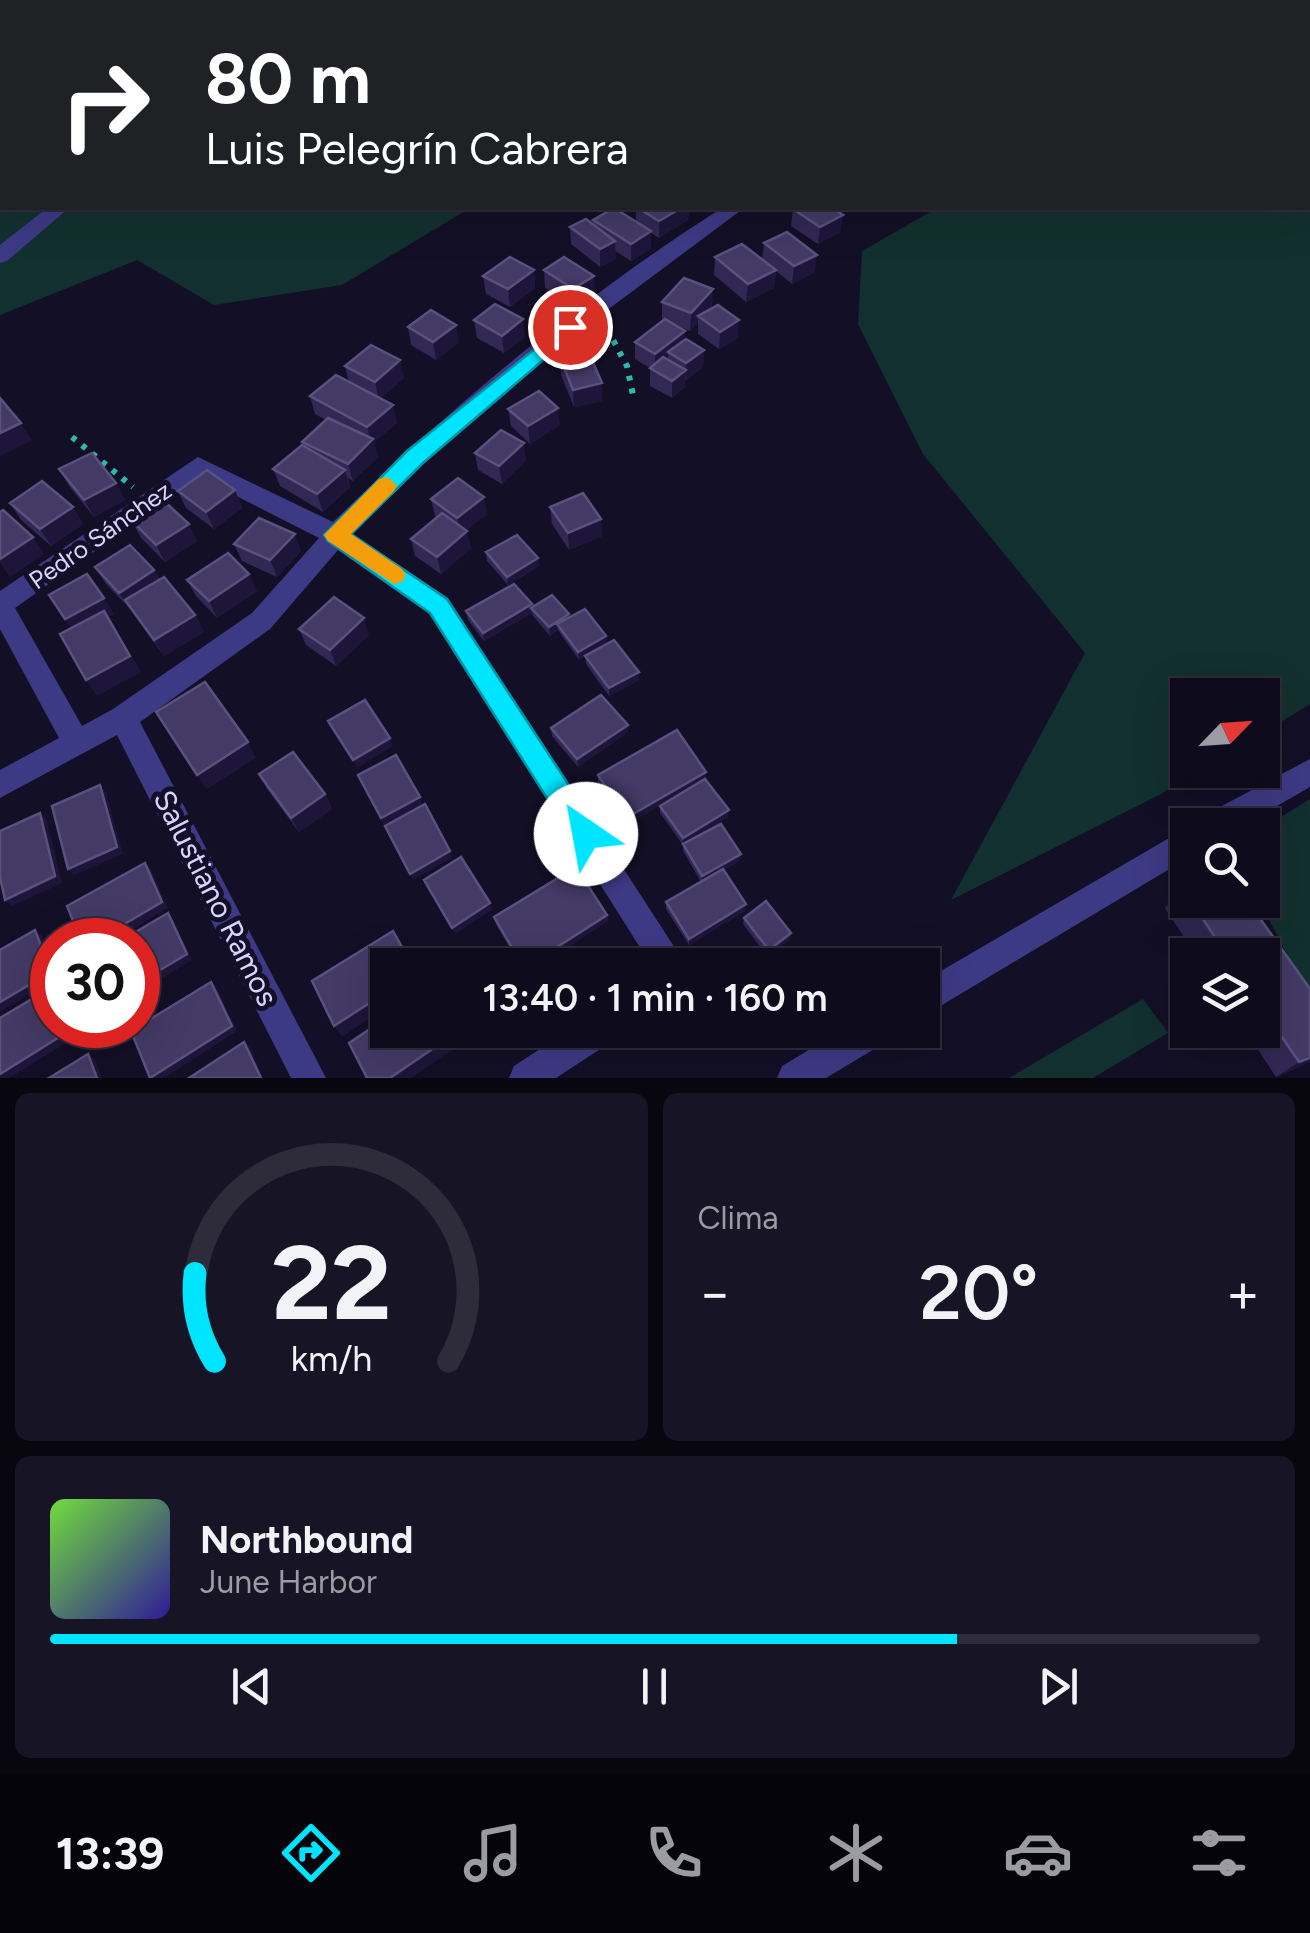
<!DOCTYPE html>
<html lang="es">
<head>
<meta charset="utf-8">
<style>
  body { margin:0; font-family:Figtree,sans-serif; background:#171425; color:#f1f3f6; height:100vh; display:flex; flex-direction:column; font-size:38px; white-space:nowrap }
  * { box-sizing:border-box; margin:0 }
  p { font-size:32px; color:#9b9ba3 }
  .icon { flex:none; width:55px; height:55px; fill:none; stroke:currentColor; stroke-width:2; stroke-linecap:round; stroke-linejoin:round }
  .map { position:relative; height:1078px; overflow:hidden }
  .sheet { display:flex; flex-direction:column; gap:15px; padding:15px; background:#08060f; flex:1 }
  .sheet>* { flex:none }
  .top-card { position:absolute; left:0px; top:0px; width:1310px; height:210px; box-shadow:0 10px 40px #0002,0 0 0 2px #2e2b3b; background:#202124; color:#fff; overflow:hidden }
  .needle { width:65px; rotate:65deg }
  .buttons { position:absolute; left:1170px; top:678px; display:grid; gap:20px }
  .buttons a { display:grid; place-items:center; width:110px; height:110px; border-radius:0px; background:#0e0b1c; box-shadow:0 10px 40px #0002,0 0 0 2px #2e2b3b; font-size:50px }
  .speed { position:absolute; left:30px; top:918px; display:flex; gap:20px; font-size:50px; font-weight:700; text-align:center }
  .speed>* { display:grid; place-content:center; width:130px; height:130px; border-radius:50%; background:#0e0b1c; box-shadow:0 10px 40px #0002,0 0 0 2px #2e2b3b; line-height:1 }
  .speed .limit { border:15px solid #d22; background:#fff; color:#111 }
  .pin { position:absolute; display:grid; place-items:center; width:85px; height:85px; color:#fff; margin:-42px; border:5px solid #fff; border-radius:50%; box-shadow:0 2px 10px #0007 }
  .me { position:absolute; width:110px; margin:-55px; rotate:327deg; stroke-linejoin:round; filter:drop-shadow(0 0 8px #0008) }
  .turn { display:flex; align-items:center; gap:35px; height:210px; padding:0 40px; font-size:45px }
  .turn .icon { width:130px; height:130px; stroke-width:2.5 }
  .turn b { display:block; font-size:70px; line-height:85px }
  .big { font-size:75px; font-weight:600; line-height:1.1 }
  .sheet .tile { flex:1; display:flex; flex-direction:column; justify-content:center; gap:15px; min-width:0; padding:0 35px; border-radius:15px; background:#171425 }
  .sheet .dial { align-items:center; gap:0 }
  .dial svg { height:260px; overflow:visible; fill:none; stroke:#2e2b3b; stroke-width:7; stroke-linecap:round; text-anchor:middle }
  .dial text { fill:#f1f3f6; stroke:none }
  .song { display:flex; align-items:center; gap:30px }
  .cover { width:120px; height:120px; border-radius:15px; background:linear-gradient(135deg,hsl(100 70% 55%),hsl(250 70% 35%)) }
  .played { height:10px; border-radius:5px; background:linear-gradient(90deg,#00e5ff 75%,#2e2b3b 75%) }
  .keys { display:flex; justify-content:space-around; direction:ltr }
  .heat { display:flex; justify-content:space-between; align-items:center; font-size:55px; direction:ltr }
  .sheet .tiles { flex:1; display:grid; gap:15px; grid-template-columns:1fr 1fr }
  .tile:last-child { grid-column:span 2 }
  .trip { position:absolute; left:370px; top:948px; width:570px; height:100px; border-radius:0px; background:#0e0b1c; box-shadow:0 10px 40px #0002,0 0 0 2px #2e2b3b; font-weight:600; line-height:100px; text-align:center }
  .dock { display:flex; height:160px; justify-content:space-around; align-items:center; background:#06040b; color:#9b9ba3 }
  .dock .icon { width:70px; height:70px }
  .dock .current { color:#00e5ff }
  .dock b { font-size:45px; color:#f1f3f6 }
  .map>svg:first-child { display:block }
  .green { fill:#12302f }
  .lines { fill:none; stroke-linecap:round; stroke-linejoin:round }
  .path { stroke:#2fb8b0; stroke-width:6; stroke-dasharray:5 8; stroke-linecap:butt }
  .minor { fill:#3d3a85; fill-rule:evenodd }
  .wall { fill:#312854 }
  .shaded-wall { fill:#1d163a }
  .building { fill:#433a66; stroke:#5a527e; stroke-width:2.5 }
  .route { fill:#00e5ff; stroke:#0095a6; stroke-width:2.5 }
  .slow { fill:#f59e0b }
  .labels { text-anchor:middle; dominant-baseline:central; stroke-width:10; stroke-linejoin:round; paint-order:stroke }
  .street-label { font-size:25px; fill:#d9d4ff; stroke:#130f26 }
  .near-street-label { font-size:30px; fill:#d9d4ff; stroke:#130f26 }
</style>
</head>
<body>
<div class="map">
<svg width="1310" height="1078" viewBox="0 0 1310 1078">
  <rect width="100%" height="100%" fill="#130f26"/>
  <!-- green -->
  <path class="green" d="M0,0H640L2,2V208H470L342,285L214,305L137,260L0,315Z
    M1094,0H1310V704L1263,733L1262,695H1188V770H1201L1161,794L951,900L1085,653L923,454L858,324L862,251L937,208H1308V2Z
    M1310,799V999L1259,900H1262L1263,828Z
    M1143,999L1168,1033L1093,1078H1009Z"/>
  <g class="lines">
    <!-- path -->
    <path class="path" d="M607,329L627,366L634,400
      M72,437L133,487"/>
    <!-- minor -->
    <path class="minor" d="M1016,0H1032V2H1017Z
      M47,208H69L7,261L0,263V245Z
      M722,208H744L547,355L423,463L353,534L448,598L686,965H651L430,614L338,550L270,629L140,722L326,1078H291L117,735L0,798V770L59,738L0,629V591L198,457L333,522C453,406 581,297 722,208ZM199,477L319,538L252,613L113,709L82,726L15,608Z
      M1310,759V787L1244,825H1201L1205,815Z
      M1188,827V858L922,1017V982Z
      M569,1030H616L611,1042L556,1078H509L514,1066Z
      M842,1030H891L886,1042L826,1078H777L782,1066Z"/>
  </g>
  <!-- wall -->
  <path class="wall" d="M969,0H1013V2H970Z
    M636,208H689L688,220L659,238L651,233V249L631,261L615,251L616,259L600,267L571,244L570,227L593,225V220L636,222Z
    M795,208H842L836,211L843,215L840,232L818,244L791,226L793,209Z
    M764,243L815,272L792,284L776,271L774,288L746,302L714,275L715,257L762,259Z
    M534,270L535,288L510,307L486,294L483,276Z
    M544,270L595,293L574,307L545,288Z
    M662,302L712,307L709,310L738,338L719,349L698,334V322L690,331L673,324L685,331V339L704,350L703,367L685,381V387L672,398L650,386V368L635,359V342L664,320L662,319Z
    M474,320L525,337L504,353L477,338Z
    M408,327L459,342L436,360L411,345Z
    M560,357L602,401L574,407L561,375Z
    M345,366L404,378L380,399L397,423L374,442L378,457L353,481L348,478L350,487L323,512L280,486L273,469L304,446L302,442L326,420L315,414L310,396L349,382Z
    M508,409L560,425L530,444L511,426Z
    M475,453L526,460L502,484L478,470Z
    M59,469L116,483L125,500L94,517L69,486Z
    M235,490L242,508L214,529L186,508L178,491Z
    M431,499L487,514L466,530L471,548L441,574L415,556L411,539L437,517L435,516Z
    M10,503L73,507L83,524L51,546L21,520Z
    M550,507L602,536L569,550L552,524Z
    M132,521L197,541L165,562L141,538Z
    M234,544L301,551L277,577L242,561Z
    M486,552L538,558L539,566L508,585L487,561Z
    M95,567L154,570L160,580L195,615L204,632L164,656L130,609L106,584Z
    M187,580L257,591L217,618L196,596Z
    M532,608L570,617L606,636L607,644L639,680L609,696L586,664L585,656L579,660L558,630L550,636L533,616L532,613L484,641L468,620L466,611Z
    M299,629L369,635L336,666L306,645Z
    M628,725V732L578,767L552,736L551,728Z
    M259,774L325,794L332,809L299,832L267,789Z
    M598,775L705,779L728,817L696,837L740,861L723,870L745,911L689,945L666,909V902L701,882L683,851V845L660,813V806L678,795L626,825L598,783Z
    M1188,887V900H1247L1310,989V1062L1276,1077L1245,1030H1262V955H1196L1165,908L1182,889Z
    M607,915L608,921L540,965H520L496,924L494,917Z
    M744,918L791,933L790,939L767,956L743,924Z"/>
  <!-- shaded-wall -->
  <path class="shaded-wall" d="M681,208H689L688,220L659,238V221Z
    M843,215L840,232L818,244L820,227Z
    M651,231V249L631,261V244Z
    M615,241L616,259L600,267V249Z
    M817,255L815,272L792,284L794,266Z
    M534,270L535,288L510,307L508,289Z
    M776,270L774,288L746,302L748,284Z
    M594,276L595,293L574,307L573,289Z
    M713,289L712,307L701,319L698,316V322L690,331L691,313Z
    M523,319L525,337L504,353L502,336Z
    M739,320L738,338L719,349L720,332Z
    M456,325L459,342L436,360L433,342Z
    M685,331V349L668,352V362L655,372V354Z
    M704,350L703,367L686,381V363Z
    M400,360L404,378L379,400L375,382Z
    M686,370L685,387L672,398V381Z
    M602,383V401L574,407L573,390Z
    M393,405L397,423L374,442L378,457L353,481L348,464L371,442L367,427Z
    M558,408L560,425L530,444L528,426Z
    M21,423L32,440L0,456V433Z
    M524,443L526,460L502,484L499,466Z
    M345,470L350,487L323,512L317,494Z
    M116,483L125,500L94,517L84,500Z
    M235,490L242,508L214,529L206,512Z
    M484,497L487,514L461,535L457,518Z
    M73,507L83,524L51,546L40,529Z
    M601,519L602,536L569,550L568,533Z
    M189,524L197,541L165,562L156,545Z
    M467,531L471,548L441,574L437,557Z
    M295,534L301,551L277,577L270,560Z
    M33,537L44,554L10,577L0,563V559Z
    M538,558L539,566L508,585L507,577Z
    M154,570L163,587L125,600L129,609L119,593Z
    M249,574L257,591L217,618L209,601Z
    M104,598L114,614L108,617L141,672L97,696L86,680L76,636L65,619Z
    M532,604V613L484,641L483,633Z
    M569,614L570,622L557,624L558,630L550,636L549,627Z
    M195,615L204,632L164,656L154,640Z
    M364,618L369,635L336,666L330,650Z
    M606,636L607,644L579,660L578,652Z
    M639,672V680L609,696V688Z
    M628,725V732L578,767L577,759Z
    M390,738L393,746L357,768L353,760Z
    M248,742L256,758L207,789L197,775Z
    M706,772V779L626,825V818Z
    M100,785L106,793L123,854L74,875L68,869Z
    M325,794L332,809L299,832L291,818Z
    M420,797L422,804L384,825L381,818Z
    M729,810L728,817L683,845V838Z
    M40,813L47,821L62,883L12,906L5,900Z
    M450,851L452,858L413,880L410,874Z
    M741,854L740,861L702,883V876Z
    M145,863L151,870L168,908L114,940H97Z
    M490,903L492,910L455,934L452,928Z
    M746,904L745,911L689,945V939Z
    M168,913L173,919L192,960L138,993V983Z
    M607,915L608,921L540,965H529Z
    M35,930L42,936L52,963V981L0,1012V1002Z
    M791,933L790,939L767,956L769,950Z
    M211,982L216,987L237,1031L164,1078H150Z
    M388,991V1006L342,1037L334,1026Z
    M77,1025H82L84,1032L9,1078H0V1074Z
    M457,1032L462,1043L411,1078H390Z
    M244,1042L250,1047L263,1078H261Z
    M88,1054L95,1059L102,1078H97Z
    M1310,1058V1062L1276,1077L1299,1062Z"/>
  <!-- building -->
  <path class="building" d="M981,0H997L1008,2H980Z
    M614,208L651,231L631,244L593,220Z
    M638,208H681L659,221Z
    M795,208H832L843,215L820,227L793,209Z
    M586,219L615,241L600,249L570,227Z
    M787,232L817,255L794,266L764,243Z
    M742,244L776,270L748,284L715,257Z
    M510,257L534,270L508,289L483,276Z
    M564,257L594,276L573,289L544,270Z
    M684,278L713,289L691,313L662,302Z
    M495,304L523,319L502,336L474,320Z
    M718,305L739,320L720,332L698,316Z
    M431,310L456,325L433,342L408,327Z
    M665,319L685,331L655,354L635,342Z
    M686,339L704,350L686,363L668,352Z
    M371,345L400,360L375,382L345,366Z
    M588,351L602,383L573,390L560,357Z
    M663,357L686,370L672,381L650,368Z
    M336,375L393,405L367,427L310,396Z
    M539,391L558,408L528,426L508,409Z
    M0,398L21,423L0,433Z
    M328,418L373,439L348,464L302,442Z
    M501,430L524,443L499,466L475,453Z
    M302,445L345,470L317,494L273,469Z
    M92,453L116,483L84,500L59,469Z
    M207,470L235,490L206,512L178,491Z
    M458,478L484,497L457,518L431,499Z
    M42,481L73,507L40,529L10,503Z
    M583,493L601,519L568,533L550,507Z
    M164,501L189,524L156,545L132,521Z
    M3,510L33,537L0,559V512Z
    M442,513L467,531L437,557L411,539Z
    M259,518L295,534L270,560L234,544Z
    M517,535L538,558L507,577L486,552Z
    M130,545L154,570L119,593L95,567Z
    M228,553L249,574L209,601L187,580Z
    M87,574L104,598L65,619L49,595Z
    M164,577L195,615L154,640L125,600Z
    M514,584L532,604L483,633L466,611Z
    M552,595L569,614L549,627L531,608Z
    M334,597L364,618L330,650L299,629Z
    M585,609L606,636L578,652L557,624Z
    M104,611L130,656L86,680L60,634Z
    M614,640L639,672L609,688L585,656Z
    M205,682L248,742L197,775L156,712Z
    M601,695L628,725L577,759L551,728Z
    M365,700L390,738L353,760L328,721Z
    M677,730L706,772L626,818L598,775Z
    M293,752L325,794L291,818L259,774Z
    M396,755L420,797L381,818L358,775Z
    M705,779L729,810L683,838L660,806Z
    M100,785L117,847L68,869L52,806Z
    M425,804L450,851L410,874L385,826Z
    M40,813L55,876L5,900L0,877V831Z
    M721,824L741,854L702,876L683,844Z
    M461,857L490,903L452,928L424,880Z
    M145,863L162,902L97,940H81L67,906Z
    M576,867L607,915L529,965H522L494,917Z
    M723,869L746,904L689,939L666,902Z
    M1190,900H1247L1310,989V1058L1299,1062L1262,1008V955H1227Z
    M766,901L791,933L769,950L744,918Z
    M168,913L187,954L138,983V940H122Z
    M35,930L51,972L0,1002V950Z
    M393,931L412,965H388V991L334,1026L312,981Z
    M211,982L232,1026L150,1078L131,1031Z
    M52,987V1025H77V1026L0,1074V1018Z
    M388,1017V1030H456L457,1032L390,1078H367L349,1043Z
    M244,1042L261,1078H189Z
    M88,1054L97,1078H49Z"/>
  <!-- route -->
  <path class="route" d="M570,321L576,323V332L423,463L351,534L447,599L595,825L599,834L595,844L586,847L576,844L430,613L328,541L324,535L407,451Z"/>
  <!-- slow -->
  <path class="slow" d="M387,477L397,485L394,491L351,534L402,569L406,575L402,582L394,584L328,541L324,535L379,479Z"/>
  <g class="labels">
    <!-- street labels -->
    <g class="street-label">
      <text transform="translate(100 535) rotate(-35)">Pedro Sánchez</text>
    </g>
    <!-- near-street labels -->
    <g class="near-street-label">
      <text transform="translate(216 898) rotate(63)">Salustiano Ramos</text>
    </g>
  </g>
</svg>
<div class="buttons">
<a><svg class="needle" viewBox="-14 -14 28 28"><path d="M0-13l5 13h-10z" fill="#e53935"/><path d="M0 13l5-13h-10z" fill="#9b9ba3"/></svg></a>
<a><svg class="icon" aria-label="search" viewBox="0 0 24 24"><circle cx="10" cy="10" r="6"/><path d="M15 15l6 6"/></svg></a>
<a><svg class="icon" aria-label="layers" viewBox="0 0 24 24"><path d="M12 4l9 5-9 5-9-5zM3 14l9 5 9-5"/></svg></a>
</div>
<div class="speed"><div class="limit">30</div></div>
<div class="pin" style="left:570px;top:327px;background:#d93025"><svg class="icon" aria-label="arrive" viewBox="0 0 24 24"><path d="M6 21V4h12l-3 4 3 4H6"/></svg></div>
<svg class="me" style="left:586px;top:834px" viewBox="-20 -20 40 40"><circle r="19" fill="#fff"/><path d="M0-13L10 11 0 6-10 11z" fill="#00e5ff"/></svg>
<div class="trip">13:40 · 1 min · 160 m</div>
<div class="top-card">
<div class="turn"><svg class="icon" aria-label="right" viewBox="0 0 24 24"><path d="M7 20v-9h11M14 6l5 5-5 5"/></svg><div><b>80 m</b>Luis Pelegrín Cabrera</div></div>
</div>
</div>
<section class="sheet">
<div class="tiles">
<div class="tile dial"><svg viewBox="0 0 100 80">
<path d="M14 69A42 42 0 1 1 86 69"/>
<path d="M14 69A42 42 0 0 1 8 42" stroke="#00e5ff"/>
<text x="50" y="56" font-size="32" font-weight="700">22</text>
<text x="50" y="72" font-size="11">km/h</text>
</svg></div>
<div class="tile"><p>Clima</p>
<div class="heat"><a>−</a><b class="big">20°</b><a>+</a></div>
</div>
<div class="tile">
<div class="song"><i class="cover"></i><div><b>Northbound</b><p>June Harbor</p></div></div>
<div class="played"></div>
<div class="keys"><svg class="icon" aria-label="previous" viewBox="0 0 24 24"><path d="M18 5L8 12l10 7zM5 5v14"/></svg><svg class="icon" aria-label="pause" viewBox="0 0 24 24"><path d="M8 5v14M16 5v14"/></svg><svg class="icon" aria-label="next" viewBox="0 0 24 24"><path d="M6 5l10 7-10 7zM19 5v14"/></svg></div>
</div>
</div>
</section>
<nav class="dock">
<b>13:39</b>
<svg class="icon current" aria-label="directions" viewBox="0 0 24 24"><path d="M12 3l9 9-9 9-9-9zM9 14v-3h6M13 9l2 2-2 2"/></svg>
<svg class="icon" aria-label="music" viewBox="0 0 24 24"><path d="M9 18V5l10-2v13"/><circle cx="6" cy="18" r="3"/><circle cx="16" cy="16" r="3"/></svg>
<svg class="icon" aria-label="phone" viewBox="0 0 24 24"><path d="M5 4h4l2 5-3 2q2 4 5 5l2-3 5 2v4C11 20 4 13 5 4z"/></svg>
<svg class="icon" aria-label="climate" viewBox="0 0 24 24"><path d="M12 3v18M4 7l16 10M4 17L20 7"/></svg>
<svg class="icon" aria-label="car" viewBox="0 0 24 24"><path d="M5 17H2v-5l4-1 3-4h7l3 4 3 1v5h-3M9 17h6M6 11h13"/><circle cx="7" cy="17" r="2"/><circle cx="17" cy="17" r="2"/></svg>
<svg class="icon" aria-label="filters" viewBox="0 0 24 24"><path d="M4 7h16M4 17h16"/><circle cx="9" cy="7" r="2"/><circle cx="15" cy="17" r="2"/></svg>
</nav>
</body>
</html>
